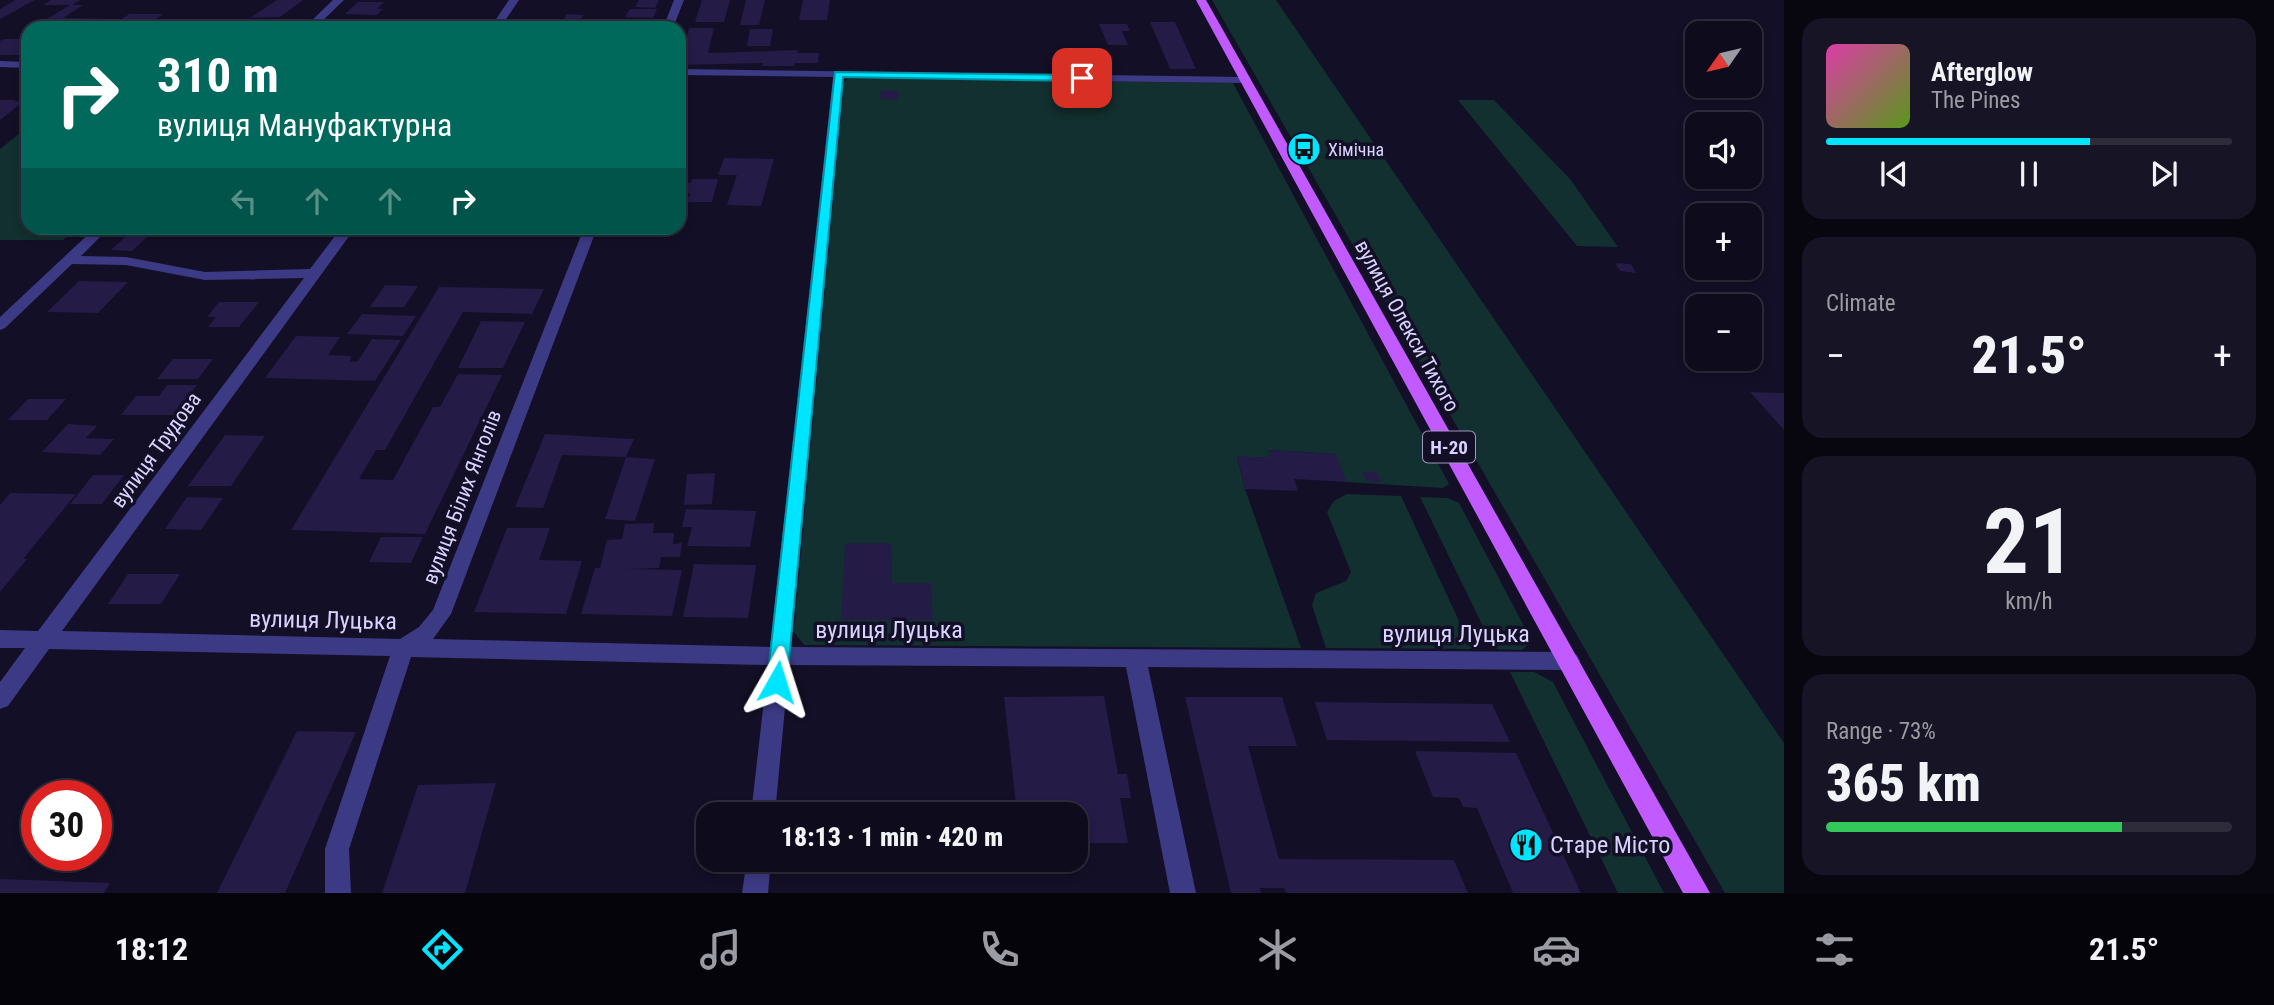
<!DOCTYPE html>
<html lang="en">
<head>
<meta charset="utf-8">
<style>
  body { margin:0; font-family:"Roboto Condensed",sans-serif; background:#171425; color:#f1f3f6; height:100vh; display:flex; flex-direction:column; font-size:26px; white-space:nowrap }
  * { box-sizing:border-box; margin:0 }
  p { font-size:23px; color:#9b9ba3 }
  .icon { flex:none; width:38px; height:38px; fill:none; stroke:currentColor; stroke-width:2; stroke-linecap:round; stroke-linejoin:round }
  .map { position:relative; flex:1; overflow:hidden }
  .details { display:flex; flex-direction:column; gap:18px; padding:18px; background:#08060f; width:490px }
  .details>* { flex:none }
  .hud { position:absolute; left:21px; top:21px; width:665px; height:214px; border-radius:21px; box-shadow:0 4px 10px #0003,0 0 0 2px #2e2b3b; background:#00695c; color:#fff; overflow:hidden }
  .needle { width:46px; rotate:236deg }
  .tools { position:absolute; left:1685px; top:21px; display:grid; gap:14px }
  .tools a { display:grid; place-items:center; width:77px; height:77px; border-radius:14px; background:#0e0b1c; box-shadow:0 4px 10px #0003,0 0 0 2px #2e2b3b; font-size:35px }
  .speed { position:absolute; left:21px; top:780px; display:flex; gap:14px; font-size:35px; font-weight:700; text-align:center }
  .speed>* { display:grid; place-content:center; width:91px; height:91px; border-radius:50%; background:#0e0b1c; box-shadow:0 4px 10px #0003,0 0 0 2px #2e2b3b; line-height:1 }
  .speed .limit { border:10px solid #d22; background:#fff; color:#111 }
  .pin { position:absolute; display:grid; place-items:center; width:60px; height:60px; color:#fff; margin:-30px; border-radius:14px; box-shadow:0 4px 10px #0006 }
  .me { position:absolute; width:77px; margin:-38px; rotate:6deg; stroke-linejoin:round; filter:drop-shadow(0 0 5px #0008) }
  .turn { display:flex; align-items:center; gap:24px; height:147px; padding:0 21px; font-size:32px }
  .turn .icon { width:91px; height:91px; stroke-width:2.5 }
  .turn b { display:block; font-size:49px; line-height:60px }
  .lanes { display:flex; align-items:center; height:66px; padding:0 21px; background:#0003; justify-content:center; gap:35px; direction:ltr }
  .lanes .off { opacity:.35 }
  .big { font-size:52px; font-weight:800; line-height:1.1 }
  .details .tile { flex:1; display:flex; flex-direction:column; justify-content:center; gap:10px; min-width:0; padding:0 24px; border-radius:21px; background:#171425 }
  .details .dial { align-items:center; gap:0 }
  .dial b { font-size:91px; line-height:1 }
  .song { display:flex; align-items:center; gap:21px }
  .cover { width:84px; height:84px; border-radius:10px; background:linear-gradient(135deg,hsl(320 70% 55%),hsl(90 70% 35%)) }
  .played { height:7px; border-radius:4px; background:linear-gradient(90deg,#00e5ff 65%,#2e2b3b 65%) }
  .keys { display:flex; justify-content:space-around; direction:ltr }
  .heat { display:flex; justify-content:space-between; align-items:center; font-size:38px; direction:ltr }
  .charge { height:10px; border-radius:5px; background:linear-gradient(90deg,#34c759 73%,#2e2b3b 0) }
  .trip { position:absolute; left:696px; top:802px; width:392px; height:70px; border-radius:21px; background:#0e0b1c; box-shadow:0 4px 10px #0003,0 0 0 2px #2e2b3b; font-weight:800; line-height:70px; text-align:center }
  .menu { display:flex; height:112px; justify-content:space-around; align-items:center; background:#06040b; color:#9b9ba3 }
  .menu .icon { width:49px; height:49px }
  .menu .on { color:#00e5ff }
  .menu b { font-size:32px; color:#f1f3f6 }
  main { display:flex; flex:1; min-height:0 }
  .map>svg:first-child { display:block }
  .green { fill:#12302f }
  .building { fill:#241b47 }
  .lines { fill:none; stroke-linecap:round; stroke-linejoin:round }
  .street { fill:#3d3a85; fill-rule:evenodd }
  .primary { fill:#c25bff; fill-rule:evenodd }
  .route { fill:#00e5ff; stroke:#0095a6; stroke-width:2 }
  .labels { text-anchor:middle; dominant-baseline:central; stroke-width:7; stroke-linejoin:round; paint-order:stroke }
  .far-poi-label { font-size:18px; fill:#d9d4ff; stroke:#130f26; text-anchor:start }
  .shield { fill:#130f26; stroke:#9e99be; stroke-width:2 }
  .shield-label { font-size:19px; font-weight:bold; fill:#d9d4ff }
  .street-label { font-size:21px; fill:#d9d4ff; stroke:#130f26 }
  .near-street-label { font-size:24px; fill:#d9d4ff; stroke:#130f26 }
  .near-poi-label { font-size:24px; fill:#d9d4ff; stroke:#130f26; text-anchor:start }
</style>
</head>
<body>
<main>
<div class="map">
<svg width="1784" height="893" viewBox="0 0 1784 893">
  <rect width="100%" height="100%" fill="#130f26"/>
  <!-- green -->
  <path class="green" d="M1212,0H1276L1784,743V893H1725Z
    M849,78L1233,83L1449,484L1443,488L1346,482L1335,454L1269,450L1270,458L1237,457L1245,489L1301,648L804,645L794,632L844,82Z
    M1458,100H1494L1570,179L1618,247L1577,246Z
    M28,127V228H76L63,240H0V149Z
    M1347,494L1401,496L1472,649L1326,648L1312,605L1316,593L1346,581L1351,572L1327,512L1334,501Z
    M1420,497L1447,498L1459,503L1532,641L1522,650L1494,649Z
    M1510,672H1534L1553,682L1664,893H1618Z"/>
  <!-- building -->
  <path class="building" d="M15,0H35L0,19V9Z
    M51,0H80L72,5H83L63,18L122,19L129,14H163L148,25L42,22L70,5H43Z
    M277,0H303L280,17L250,18Z
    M639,0H659L655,8L635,7Z
    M702,0H730L724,22H695Z
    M746,0H765L759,25H740Z
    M803,0H830L827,20H799Z
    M358,2H384L377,9H383L377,15L345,14Z
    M630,9H657L653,18L625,17Z
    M567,14L584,15L577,24L561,23Z
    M1150,22H1175L1196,69H1170Z
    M1099,24H1127L1130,31H1122L1128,45H1108Z
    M689,28H714L708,53L798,50L797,53H819L818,63H795L794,66H762L763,63L679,65Z
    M750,29H773L770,46H747Z
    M4,39H28V55H0V41Z
    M881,90L899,91L897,100L880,99Z
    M0,100H16L14,102L24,101L0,120Z
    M724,158L774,159L761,206L727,205L737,175H718Z
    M692,179H718L712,202H687L690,193H679V183H691Z
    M135,228H157L132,251L111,250Z
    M1615,263L1631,264L1636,273L1620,271Z
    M79,281L128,282L98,313L47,312Z
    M385,285L418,286L404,307H370Z
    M439,287L544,289L532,314L463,312L385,450H376L359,479L393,480L433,407H440L458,374L502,375L425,534L291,530Z
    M219,302H259L239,327H208L216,317H207Z
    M362,314L416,316L403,336L347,334Z
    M481,321L525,322L503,368H458Z
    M296,336L340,337L328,355L351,356L350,362L358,361L372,339L401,340L375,381L265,378Z
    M173,359H213L198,379H157Z
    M167,385H197L175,415H121L136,396H159Z
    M1750,392L1784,393V430Z
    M28,399H66L47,420H8Z
    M68,424L97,426L86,438L114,439L100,455L42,452Z
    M545,434L634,439L626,457L562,455L543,508L515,507Z
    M225,435L265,436L231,486H188Z
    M1268,450L1336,454L1346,482L1294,479L1298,491L1245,489L1237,456L1270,458Z
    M626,457L655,459L635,521L605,519Z
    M1362,472H1377L1381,482L1366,481Z
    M715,473L712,504L684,505L687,474Z
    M93,475H124L102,504H70Z
    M10,493L76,494L23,559H27L0,592V505Z
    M187,497L223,498L201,530L165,529Z
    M686,509L756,511L750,547L687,546L692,527H682Z
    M654,523L653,533H674L673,544L682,543L680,557H661L659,568L627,569L682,570L672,616L581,614L595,568H600L607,540L622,539L625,524Z
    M507,528H550L539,560L582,561L566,614L474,612Z
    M381,537H423L411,563L369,562Z
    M845,543H891L892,583H931L933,620H841Z
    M694,564L756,565L748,618L683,617Z
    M128,574H180L161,604H108Z
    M1104,696L1118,774H1127L1131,798H1120L1128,843H1076V814H1017L1004,697Z
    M1185,697H1282L1297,746H1248L1279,859L1454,860L1468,893H1286L1284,888H1260L1261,893H1231Z
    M1315,702L1492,704L1510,742L1327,740Z
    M297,731L356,732L285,893H217Z
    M1415,751L1516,753L1581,893H1513L1477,808L1463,807L1459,798L1433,797Z
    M496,783L465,893H382L418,785Z
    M0,879L110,883L104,893H0Z"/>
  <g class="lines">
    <!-- street -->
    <path class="street" d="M333,0H344L315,28H304Z
      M509,0H519L500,28H490Z
      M674,0H684L673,28H663Z
      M0,61L28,62V68L0,67Z
      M679,69L1243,77L1249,80L1243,83L844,78L791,647L1569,652L1577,655L1580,661L1577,667L1569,670L1148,667L1196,893H1170L1126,667L789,665L775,814H751L768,665L411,657L349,849L351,893H325V849L390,656L49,649L8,706L0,709V682L25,648H0V630L38,631L304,278L205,280L126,265L72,264L5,328L0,330V317L95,228H109L81,256L126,257L205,272L310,269L341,228H355L62,631L400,639L419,627L433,610L584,228H597L451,614L433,639L770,647L833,77L679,75Z
      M747,859H771L768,893H742Z"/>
    <!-- primary -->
    <path class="primary" d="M1196,0H1206L1710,893H1683Z"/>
  </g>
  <!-- route -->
  <path class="route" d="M835,72L1082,75L1086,78L1082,81L843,77L787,682L784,688L777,691L770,688L767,682Z"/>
  <!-- icons -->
  <defs>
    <symbol id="bus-disc" viewBox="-11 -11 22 22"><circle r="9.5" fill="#00e5ff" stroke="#130f26"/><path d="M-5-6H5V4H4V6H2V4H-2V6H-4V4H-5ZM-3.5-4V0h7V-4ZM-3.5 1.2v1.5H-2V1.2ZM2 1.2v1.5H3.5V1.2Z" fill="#111"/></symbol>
    <symbol id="restaurant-disc" viewBox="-11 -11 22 22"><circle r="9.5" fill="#00e5ff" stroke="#130f26"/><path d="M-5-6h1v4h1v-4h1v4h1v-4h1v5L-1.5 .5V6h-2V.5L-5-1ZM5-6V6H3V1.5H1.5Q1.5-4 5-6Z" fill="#111"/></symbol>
  </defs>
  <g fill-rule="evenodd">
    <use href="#bus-disc" x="1285" y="130" width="38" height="38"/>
    <use href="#restaurant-disc" x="1507" y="826" width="38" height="38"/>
  </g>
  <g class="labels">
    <!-- far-poi labels -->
    <g class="far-poi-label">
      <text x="1328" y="149">Хімічна</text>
    </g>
    <!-- shield labels -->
    <rect class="shield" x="1423" y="431.5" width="52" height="31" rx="5"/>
    <g class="shield-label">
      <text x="1449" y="447">Н-20</text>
    </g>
    <!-- street labels -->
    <g class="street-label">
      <text transform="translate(1407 326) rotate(61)">вулиця Олекси Тихого</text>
      <text transform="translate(156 450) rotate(-54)">вулиця Трудова</text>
      <text transform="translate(462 497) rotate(-69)">вулиця Білих Янголів</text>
    </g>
    <!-- near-street labels -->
    <g class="near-street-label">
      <text transform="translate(323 620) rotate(1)">вулиця Луцька</text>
      <text x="889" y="630">вулиця Луцька</text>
      <text x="1456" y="634">вулиця Луцька</text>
    </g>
    <!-- near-poi labels -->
    <g class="near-poi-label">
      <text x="1550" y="845">Старе Місто</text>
    </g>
  </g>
</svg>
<div class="tools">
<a><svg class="needle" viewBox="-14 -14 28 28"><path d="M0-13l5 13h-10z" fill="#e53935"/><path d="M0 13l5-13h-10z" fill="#9b9ba3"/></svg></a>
<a><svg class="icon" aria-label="sound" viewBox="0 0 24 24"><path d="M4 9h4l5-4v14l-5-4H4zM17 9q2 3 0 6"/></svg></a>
<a>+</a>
<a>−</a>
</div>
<div class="speed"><div class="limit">30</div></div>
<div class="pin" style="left:1082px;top:78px;background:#d93025"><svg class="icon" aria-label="arrive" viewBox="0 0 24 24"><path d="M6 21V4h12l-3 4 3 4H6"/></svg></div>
<svg class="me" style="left:777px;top:682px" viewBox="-20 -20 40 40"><path d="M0-17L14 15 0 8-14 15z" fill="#00e5ff" stroke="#fff" stroke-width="4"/></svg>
<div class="trip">18:13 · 1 min · 420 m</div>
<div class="hud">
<div class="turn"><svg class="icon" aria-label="right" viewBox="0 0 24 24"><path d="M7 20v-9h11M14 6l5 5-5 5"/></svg><div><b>310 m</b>вулиця Мануфактурна</div></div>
<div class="lanes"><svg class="icon off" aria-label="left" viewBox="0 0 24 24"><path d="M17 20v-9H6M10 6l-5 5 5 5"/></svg><svg class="icon off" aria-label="ahead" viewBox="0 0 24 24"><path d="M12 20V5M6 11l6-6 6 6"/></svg><svg class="icon off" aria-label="ahead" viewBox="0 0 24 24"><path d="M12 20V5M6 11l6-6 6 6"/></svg><svg class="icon" aria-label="right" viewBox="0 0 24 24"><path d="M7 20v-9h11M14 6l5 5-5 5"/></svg></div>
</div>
</div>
<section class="details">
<div class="tile">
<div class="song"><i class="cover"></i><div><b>Afterglow</b><p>The Pines</p></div></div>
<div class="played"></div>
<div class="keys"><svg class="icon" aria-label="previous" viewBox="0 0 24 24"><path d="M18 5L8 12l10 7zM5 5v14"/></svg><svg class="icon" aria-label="pause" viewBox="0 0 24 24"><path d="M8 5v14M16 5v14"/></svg><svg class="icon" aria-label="next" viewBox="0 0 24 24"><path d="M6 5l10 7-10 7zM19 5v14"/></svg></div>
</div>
<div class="tile"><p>Climate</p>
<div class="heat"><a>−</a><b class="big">21.5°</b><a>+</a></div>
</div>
<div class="tile dial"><b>21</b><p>km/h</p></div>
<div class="tile"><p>Range · 73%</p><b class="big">365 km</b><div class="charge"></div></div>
</section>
</main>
<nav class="menu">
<b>18:12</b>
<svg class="icon on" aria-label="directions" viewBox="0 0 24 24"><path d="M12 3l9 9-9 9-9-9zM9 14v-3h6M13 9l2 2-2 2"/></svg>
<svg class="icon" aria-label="music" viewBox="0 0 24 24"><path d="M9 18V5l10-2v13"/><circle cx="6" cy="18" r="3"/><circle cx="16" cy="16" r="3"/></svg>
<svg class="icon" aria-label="phone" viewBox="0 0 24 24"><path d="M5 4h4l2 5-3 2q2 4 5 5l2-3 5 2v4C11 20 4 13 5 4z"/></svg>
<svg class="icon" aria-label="climate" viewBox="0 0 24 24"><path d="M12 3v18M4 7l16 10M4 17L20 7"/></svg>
<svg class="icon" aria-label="car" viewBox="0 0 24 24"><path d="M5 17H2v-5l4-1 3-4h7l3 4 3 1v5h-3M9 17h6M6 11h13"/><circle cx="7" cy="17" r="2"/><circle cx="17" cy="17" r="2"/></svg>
<svg class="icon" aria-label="filters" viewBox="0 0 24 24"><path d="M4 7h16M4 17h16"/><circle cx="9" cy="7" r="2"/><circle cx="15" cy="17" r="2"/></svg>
<b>21.5°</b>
</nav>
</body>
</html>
